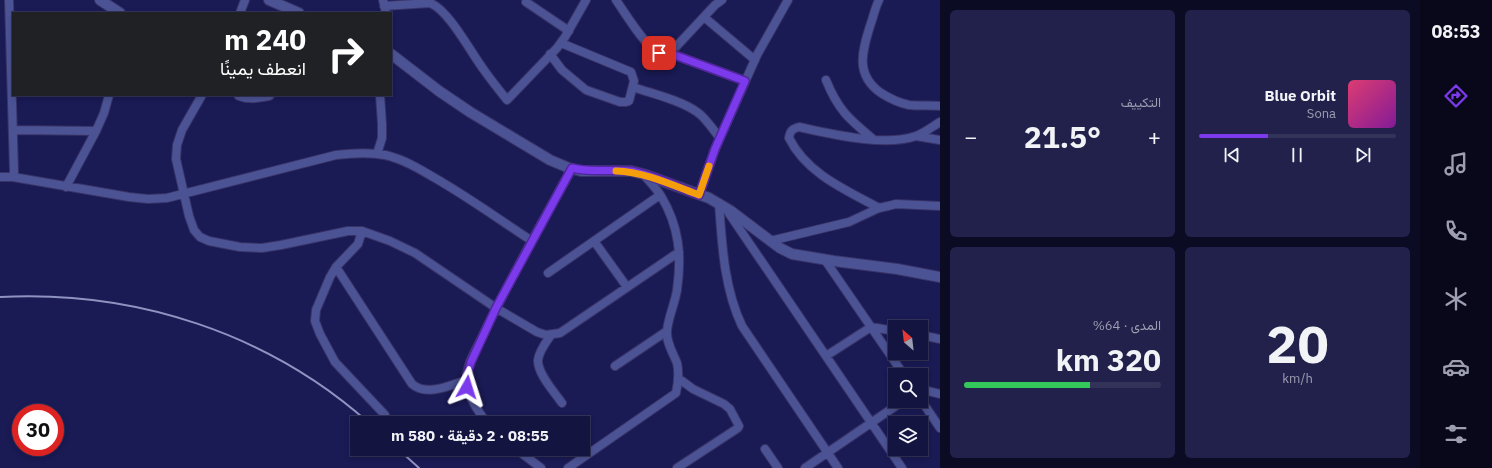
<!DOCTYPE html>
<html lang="ar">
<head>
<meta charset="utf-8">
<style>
  body { margin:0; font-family:"IBM Plex Sans",Vazirmatn,sans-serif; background:#21214b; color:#f1f3f6; direction:rtl; height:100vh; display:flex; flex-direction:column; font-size:15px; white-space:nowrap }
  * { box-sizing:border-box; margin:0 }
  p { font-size:13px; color:#9d9eb1 }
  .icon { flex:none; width:22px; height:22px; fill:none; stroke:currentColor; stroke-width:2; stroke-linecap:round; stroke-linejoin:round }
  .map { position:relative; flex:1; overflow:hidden; direction:ltr }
  .sheet { display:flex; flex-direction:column; gap:10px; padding:10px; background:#0b0b23; width:480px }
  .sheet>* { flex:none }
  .guide { position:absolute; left:12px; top:12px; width:380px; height:84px; border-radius:0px; box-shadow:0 2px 6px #0003,0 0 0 1px #333359; direction:rtl; background:#202124; color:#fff; overflow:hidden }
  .needle { width:26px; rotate:332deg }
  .controls { position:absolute; left:888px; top:320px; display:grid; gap:8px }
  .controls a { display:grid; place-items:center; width:40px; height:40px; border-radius:0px; background:#141440; box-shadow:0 2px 6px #0003,0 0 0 1px #333359; font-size:20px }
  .speed { position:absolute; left:12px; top:404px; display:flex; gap:8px; font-size:20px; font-weight:700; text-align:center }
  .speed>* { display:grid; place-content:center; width:52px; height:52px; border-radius:50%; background:#141440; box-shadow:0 2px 6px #0003,0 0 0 1px #333359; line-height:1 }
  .speed .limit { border:6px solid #d22; background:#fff; color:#111 }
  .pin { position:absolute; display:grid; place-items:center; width:34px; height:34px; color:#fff; margin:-17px; border-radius:8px; box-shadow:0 2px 6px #0006 }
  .me { position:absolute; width:44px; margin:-22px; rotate:6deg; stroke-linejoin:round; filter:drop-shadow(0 0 3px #0008) }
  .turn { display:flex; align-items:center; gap:14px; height:84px; padding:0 20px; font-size:18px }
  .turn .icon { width:52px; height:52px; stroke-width:2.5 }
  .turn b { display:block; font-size:28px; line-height:34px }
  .big { font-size:30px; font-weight:700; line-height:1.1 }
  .sheet .card { flex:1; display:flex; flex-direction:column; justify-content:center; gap:6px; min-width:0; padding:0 14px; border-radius:6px; background:#21214b }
  .sheet .dial { align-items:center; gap:0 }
  .dial b { font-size:52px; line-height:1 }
  .song { display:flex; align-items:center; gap:12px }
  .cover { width:48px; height:48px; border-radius:6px; background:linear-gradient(135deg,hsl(340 70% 55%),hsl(290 70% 35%)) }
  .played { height:4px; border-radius:2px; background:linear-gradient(90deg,#7c3aed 35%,#333359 35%) }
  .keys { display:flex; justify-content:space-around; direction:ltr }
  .heat { display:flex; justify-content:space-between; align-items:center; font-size:22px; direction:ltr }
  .charge { height:6px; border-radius:3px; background:linear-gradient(90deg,#34c759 64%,#333359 0) }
  .sheet .tiles { flex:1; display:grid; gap:10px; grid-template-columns:repeat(2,1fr) }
  .trip { position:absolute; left:350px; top:416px; width:240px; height:40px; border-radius:0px; background:#141440; box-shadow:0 2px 6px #0003,0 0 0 1px #333359; font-weight:700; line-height:40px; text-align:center; direction:rtl }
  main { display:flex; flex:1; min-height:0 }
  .menu { display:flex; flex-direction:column; width:72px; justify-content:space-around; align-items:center; background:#08081a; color:#9d9eb1 }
  .menu .icon { width:28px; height:28px }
  .menu .selected { color:#7c3aed }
  .menu b { font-size:18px; color:#f1f3f6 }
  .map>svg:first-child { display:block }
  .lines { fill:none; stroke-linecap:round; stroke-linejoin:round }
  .minor-casing { stroke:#383367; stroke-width:10 }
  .tertiary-casing { stroke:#383367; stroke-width:12 }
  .minor { stroke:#4b5394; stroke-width:8 }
  .tertiary { stroke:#4b5394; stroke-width:10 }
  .rail { stroke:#8e93c0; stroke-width:2 }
  .route-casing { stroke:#51269a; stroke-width:10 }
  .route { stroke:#7c3aed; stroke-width:7 }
  .slow { stroke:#f59e0b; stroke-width:7 }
</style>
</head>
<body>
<main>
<nav class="menu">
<b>08:53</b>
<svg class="icon selected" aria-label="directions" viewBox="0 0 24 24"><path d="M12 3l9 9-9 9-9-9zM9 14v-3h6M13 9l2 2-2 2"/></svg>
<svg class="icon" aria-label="music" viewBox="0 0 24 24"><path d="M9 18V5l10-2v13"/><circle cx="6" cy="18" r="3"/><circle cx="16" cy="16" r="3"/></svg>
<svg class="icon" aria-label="phone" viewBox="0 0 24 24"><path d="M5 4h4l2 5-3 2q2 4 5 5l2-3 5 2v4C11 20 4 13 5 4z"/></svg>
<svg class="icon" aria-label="climate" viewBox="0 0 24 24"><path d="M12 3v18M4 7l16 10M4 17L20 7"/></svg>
<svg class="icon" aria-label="car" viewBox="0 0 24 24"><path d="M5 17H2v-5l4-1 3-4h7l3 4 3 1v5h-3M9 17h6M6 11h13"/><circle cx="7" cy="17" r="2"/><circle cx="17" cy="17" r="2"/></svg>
<svg class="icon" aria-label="filters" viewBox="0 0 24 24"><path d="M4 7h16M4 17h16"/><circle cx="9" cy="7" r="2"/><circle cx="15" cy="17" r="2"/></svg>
</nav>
<section class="sheet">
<div class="tiles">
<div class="card">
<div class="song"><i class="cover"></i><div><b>Blue Orbit</b><p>Sona</p></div></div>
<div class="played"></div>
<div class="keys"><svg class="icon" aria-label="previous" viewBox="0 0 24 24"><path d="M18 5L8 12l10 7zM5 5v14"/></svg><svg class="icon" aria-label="pause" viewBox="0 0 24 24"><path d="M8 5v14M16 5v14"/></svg><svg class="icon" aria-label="next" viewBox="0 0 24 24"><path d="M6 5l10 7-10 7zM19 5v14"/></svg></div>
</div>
<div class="card"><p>التكييف</p>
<div class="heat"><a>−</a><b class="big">21.5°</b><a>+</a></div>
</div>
<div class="card dial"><b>20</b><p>km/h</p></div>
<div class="card"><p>المدى · 64%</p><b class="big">320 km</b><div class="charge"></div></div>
</div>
</section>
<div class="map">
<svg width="940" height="468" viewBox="0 0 940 468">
  <rect width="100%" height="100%" fill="#1a1a55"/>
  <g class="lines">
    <defs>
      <path id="minor" d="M383,0L386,13
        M616,0C625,13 646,48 659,53C665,55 669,53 673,50L715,5L722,0
        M879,0C875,8 873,18 870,26C862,52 855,75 881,93C889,98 899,103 909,105C919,106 930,105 940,106
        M526,2L569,31
        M384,6L430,3C449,10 471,53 484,70C491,80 499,90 507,100L557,48L565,37L586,0
        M240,13L245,0
        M704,17L755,60
        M669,53L745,81
        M550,54L562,70L586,90L620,102H626L629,101L634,81L631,72L561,43
        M826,80C838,110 849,119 873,139
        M633,87C653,94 680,100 697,112C706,118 713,130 720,138
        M202,95L182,130L177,145L176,159L189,216L194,230L200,237L209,241L240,247L262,248L281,245L348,231H362L390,241L415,253L496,308L537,332L546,335L560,333L679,252
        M14,130L96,131L104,113L109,95
        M916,136L940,140
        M377,154L382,138V124L380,95
        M0,177H13L14,172L9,0
        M13,177L129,197L148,199L167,198L336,155C352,153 369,152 385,155C407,160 426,173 445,184C475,202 503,222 532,241
        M66,187L96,131
        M699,195L715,149L757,55L788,0
        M719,203C722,245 724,288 742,326L838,468
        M879,208C846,190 807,174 789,138C790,131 792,129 799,127C831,134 885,147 916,136C924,133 932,127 940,122
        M726,209L902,468
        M362,231L358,244L336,267L330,277L316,310L315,321L320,334L335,362L385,415
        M594,241L627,287
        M770,241L849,222L879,208L888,206L896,204L940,206
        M825,260L904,375
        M336,267L412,384C427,397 450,385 467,380
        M548,273L660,195
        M551,335C546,342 539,351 538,360C537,373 555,393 562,403
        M921,335L940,339
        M826,356L871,327L895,331
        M615,366L667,331
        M921,391H928L940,394
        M921,400L940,428
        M487,423C477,410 466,394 467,377C467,362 478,347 483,335C510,278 542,223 572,168
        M516,449L541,468
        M765,449L778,468
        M568,468L676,393C678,384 679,372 677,363C673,353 666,342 667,331C668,318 675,303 677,290C682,255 679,226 661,196C656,188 649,181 643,174
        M677,468L738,428L739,426L730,409L724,404L693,389L678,378
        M805,468L903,401"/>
      <path id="tertiary" d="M100,0L120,13
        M269,0L299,13
        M391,54L439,91L470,112L550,160L569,168L581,171H631L643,174L709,198L731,211L780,248L792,254L834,261L897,269L940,277
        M239,95C249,99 258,97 269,95"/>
    </defs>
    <!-- minor casing -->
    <use href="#minor" class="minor-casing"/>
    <!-- tertiary casing -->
    <use href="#tertiary" class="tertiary-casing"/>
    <!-- minor -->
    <use href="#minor" class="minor"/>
    <!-- tertiary -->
    <use href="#tertiary" class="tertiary"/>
    <!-- rail -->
    <path class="rail" d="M0,297C135,290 268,333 369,423
      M398,449L419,468"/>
  </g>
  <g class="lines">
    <defs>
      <path id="route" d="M467,387V375L471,362L496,308L572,168C591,173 611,169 631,171C650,174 680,188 699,195L715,149L745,81L669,53H659"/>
    </defs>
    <!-- route casing -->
    <use href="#route" class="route-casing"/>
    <!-- route -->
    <use href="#route" class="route"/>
    <!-- slow -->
    <path class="slow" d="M616,171C645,172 672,185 699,195L709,166"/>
  </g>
</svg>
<div class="controls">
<a><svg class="needle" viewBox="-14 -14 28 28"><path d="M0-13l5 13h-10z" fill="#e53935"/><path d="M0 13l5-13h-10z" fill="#9d9eb1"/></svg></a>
<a><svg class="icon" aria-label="search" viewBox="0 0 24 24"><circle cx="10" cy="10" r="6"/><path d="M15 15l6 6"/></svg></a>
<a><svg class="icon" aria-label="layers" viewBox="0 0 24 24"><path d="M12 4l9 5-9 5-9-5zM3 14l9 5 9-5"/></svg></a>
</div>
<div class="speed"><div class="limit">30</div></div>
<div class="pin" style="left:659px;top:53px;background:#d93025"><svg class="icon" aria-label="arrive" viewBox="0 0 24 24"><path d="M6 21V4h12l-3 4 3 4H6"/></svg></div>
<svg class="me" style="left:467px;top:387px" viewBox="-20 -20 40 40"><path d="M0-17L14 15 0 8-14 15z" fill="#7c3aed" stroke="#fff" stroke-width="4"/></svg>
<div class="trip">08:55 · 2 دقيقة · 580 m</div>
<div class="guide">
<div class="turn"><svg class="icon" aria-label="right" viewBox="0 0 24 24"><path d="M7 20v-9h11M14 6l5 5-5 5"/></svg><div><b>240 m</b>انعطف يمينًا</div></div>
</div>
</div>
</main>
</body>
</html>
